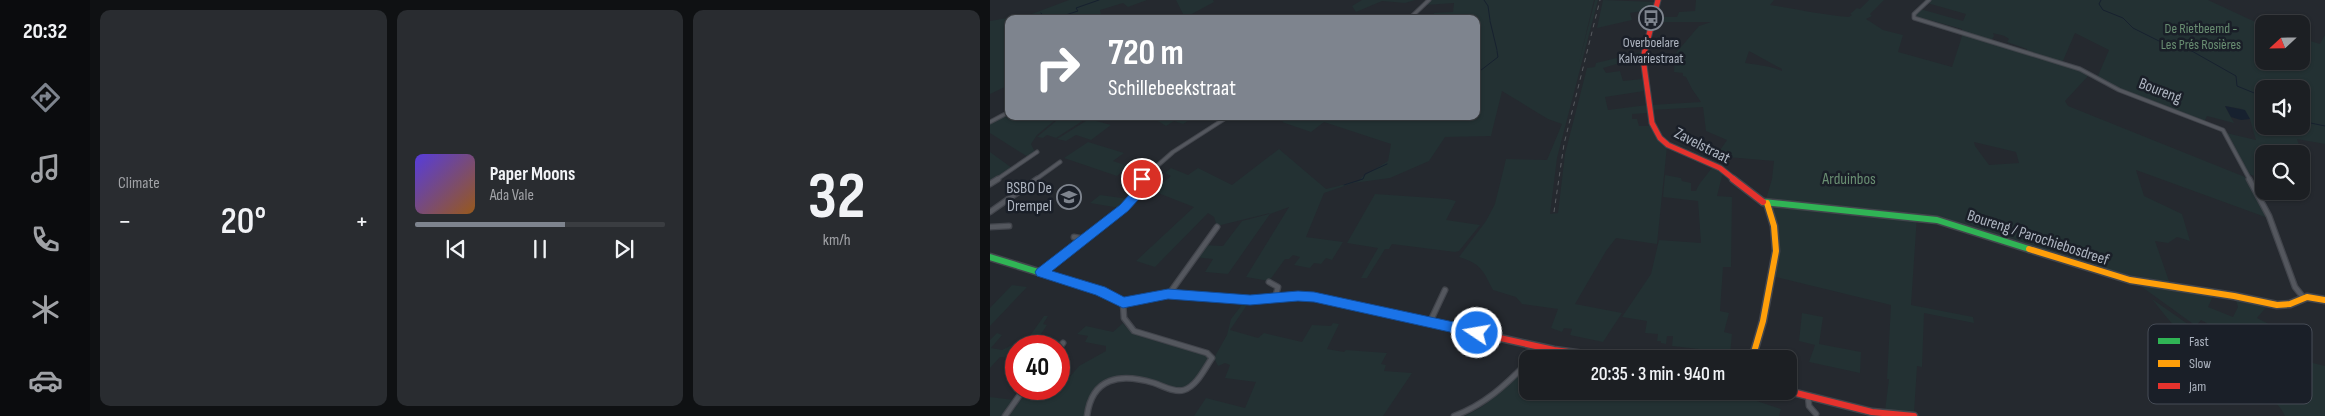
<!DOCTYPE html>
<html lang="en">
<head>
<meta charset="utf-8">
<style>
  body { margin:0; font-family:"Sofia Sans Condensed",sans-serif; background:#292c30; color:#f1f3f6; height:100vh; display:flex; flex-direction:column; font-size:19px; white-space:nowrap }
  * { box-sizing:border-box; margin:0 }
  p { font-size:16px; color:#a0a2a6 }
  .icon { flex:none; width:28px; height:28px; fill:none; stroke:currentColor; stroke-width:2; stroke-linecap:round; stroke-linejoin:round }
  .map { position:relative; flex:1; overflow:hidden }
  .panel { display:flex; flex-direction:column; gap:10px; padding:10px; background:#0f1113; width:900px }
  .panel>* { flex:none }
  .banner { position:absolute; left:15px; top:15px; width:475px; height:105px; border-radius:10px; box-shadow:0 1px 4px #0004,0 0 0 1px #3a3d41; background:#7e848e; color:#fff; overflow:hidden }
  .needle { width:32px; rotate:248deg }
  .buttons { position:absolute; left:1265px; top:15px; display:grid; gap:10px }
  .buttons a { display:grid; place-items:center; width:55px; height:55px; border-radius:10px; background:#1c1f23; box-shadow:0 1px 4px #0004,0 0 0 1px #3a3d41; font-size:25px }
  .speed { position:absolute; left:15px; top:335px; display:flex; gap:10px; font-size:25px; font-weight:700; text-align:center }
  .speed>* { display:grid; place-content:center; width:65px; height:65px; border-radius:50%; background:#1c1f23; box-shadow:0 1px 4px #0004,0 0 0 1px #3a3d41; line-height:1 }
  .speed .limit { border:8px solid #d22; background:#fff; color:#111 }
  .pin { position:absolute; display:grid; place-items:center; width:42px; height:42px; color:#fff; margin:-21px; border:2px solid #fff; border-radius:50%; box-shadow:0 1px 5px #0007 }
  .me { position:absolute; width:55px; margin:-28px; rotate:282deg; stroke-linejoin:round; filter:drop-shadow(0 0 4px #0008) }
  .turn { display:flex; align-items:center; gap:18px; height:105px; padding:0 20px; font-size:22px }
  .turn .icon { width:65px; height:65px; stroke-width:2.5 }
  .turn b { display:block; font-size:35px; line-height:42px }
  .big { font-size:38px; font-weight:600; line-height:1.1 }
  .panel .widget { flex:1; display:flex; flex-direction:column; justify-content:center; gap:8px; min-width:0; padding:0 18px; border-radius:10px; background:#292c30 }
  .panel .dial { align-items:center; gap:0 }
  .dial b { font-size:65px; line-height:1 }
  .song { display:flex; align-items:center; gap:15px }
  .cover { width:60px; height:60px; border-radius:8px; background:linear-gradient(135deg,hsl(250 70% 55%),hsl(30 70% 35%)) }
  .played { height:5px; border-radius:2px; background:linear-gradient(90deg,#7e848e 60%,#3a3d41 60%) }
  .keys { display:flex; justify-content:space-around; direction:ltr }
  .heat { display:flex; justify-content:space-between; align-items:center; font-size:28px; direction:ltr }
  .panel .tiles { flex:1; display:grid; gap:10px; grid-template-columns:repeat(3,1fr) }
  .trip { position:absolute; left:529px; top:350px; width:278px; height:50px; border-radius:10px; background:#1c1f23; box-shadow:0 1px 4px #0004,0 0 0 1px #3a3d41; font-weight:600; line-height:50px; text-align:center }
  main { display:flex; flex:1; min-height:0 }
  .dock { display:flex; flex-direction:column; width:90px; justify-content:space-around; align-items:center; background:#0b0c0e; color:#a0a2a6 }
  .dock .icon { width:35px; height:35px }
  .dock .on { color:#7e848e }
  .dock b { font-size:22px; color:#f1f3f6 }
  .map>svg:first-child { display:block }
  .green { fill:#233133; fill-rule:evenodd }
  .water { fill:#17212f }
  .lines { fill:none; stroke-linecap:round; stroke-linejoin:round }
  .stream { stroke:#17212f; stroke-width:1 }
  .street-far1-casing { stroke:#42454c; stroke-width:5 }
  .street-casing { stroke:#42454c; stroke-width:7 }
  .fast-casing { stroke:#42454c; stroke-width:9 }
  .slow-casing { stroke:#42454c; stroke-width:9 }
  .jam-far1-casing { stroke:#42454c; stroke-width:7 }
  .jam-casing { stroke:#42454c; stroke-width:9 }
  .street-far1 { stroke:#54575e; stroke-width:3 }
  .street { stroke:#54575e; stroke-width:4.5 }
  .fast { stroke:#30b455; stroke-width:6 }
  .slow { stroke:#ff9f0a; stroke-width:6 }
  .jam-far1 { stroke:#e5322d; stroke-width:5 }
  .jam { stroke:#e5322d; stroke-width:6 }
  .rail { stroke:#585b60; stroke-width:1; stroke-dasharray:4.5 4.5; stroke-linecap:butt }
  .route { fill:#1a73e8; stroke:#114b97 }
  .labels { text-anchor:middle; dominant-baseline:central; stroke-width:5; stroke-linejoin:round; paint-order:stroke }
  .far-park-label { font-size:14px; fill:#698e72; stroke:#1a1f28 }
  .far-poi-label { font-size:14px; fill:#aeb5c1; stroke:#1a1f28 }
  .street-label { font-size:16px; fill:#aeb5c1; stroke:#1a1f28 }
  .park-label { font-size:16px; fill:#698e72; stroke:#1a1f28 }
  .poi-label { font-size:16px; fill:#aeb5c1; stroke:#1a1f28; text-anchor:end }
  .key { fill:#1a1f28; stroke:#464c56; stroke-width:1 }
  .key-label { font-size:14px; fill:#aeb5c1 }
</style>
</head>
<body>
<main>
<nav class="dock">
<b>20:32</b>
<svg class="icon on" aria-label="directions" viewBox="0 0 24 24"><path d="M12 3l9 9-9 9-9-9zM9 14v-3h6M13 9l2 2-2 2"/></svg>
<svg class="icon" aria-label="music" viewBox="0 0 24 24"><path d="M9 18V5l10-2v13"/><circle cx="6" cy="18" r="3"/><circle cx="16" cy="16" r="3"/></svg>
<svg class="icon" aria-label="phone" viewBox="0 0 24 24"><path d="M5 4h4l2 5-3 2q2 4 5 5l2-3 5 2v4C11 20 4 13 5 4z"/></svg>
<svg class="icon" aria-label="climate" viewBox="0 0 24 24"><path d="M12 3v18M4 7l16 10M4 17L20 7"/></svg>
<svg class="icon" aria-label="car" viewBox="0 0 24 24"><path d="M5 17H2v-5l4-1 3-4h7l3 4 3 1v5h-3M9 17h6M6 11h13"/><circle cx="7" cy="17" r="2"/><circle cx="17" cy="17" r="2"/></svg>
</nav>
<section class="panel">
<div class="tiles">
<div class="widget"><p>Climate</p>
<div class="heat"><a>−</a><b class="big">20°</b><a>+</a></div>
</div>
<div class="widget">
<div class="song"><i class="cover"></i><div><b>Paper Moons</b><p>Ada Vale</p></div></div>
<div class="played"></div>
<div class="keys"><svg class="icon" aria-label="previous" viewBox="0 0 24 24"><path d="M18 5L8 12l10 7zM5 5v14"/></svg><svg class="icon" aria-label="pause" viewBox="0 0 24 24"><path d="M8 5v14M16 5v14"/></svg><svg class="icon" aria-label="next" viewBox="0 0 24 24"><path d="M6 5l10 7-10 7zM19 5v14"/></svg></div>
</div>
<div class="widget dial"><b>32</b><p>km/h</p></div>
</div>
</section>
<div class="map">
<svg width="1335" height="416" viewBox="0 0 1335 416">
  <rect width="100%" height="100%" fill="#25292f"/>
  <!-- green -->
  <path class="green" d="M79,0H157L138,7L133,3L110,10L112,19H19V85L0,94V21L29,16L31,18Z
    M186,0H223L224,2L198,16L206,19H190L194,16Z
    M372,0H425L415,3L392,1L366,12L362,6Z
    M441,0H604L589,63L605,0H608L567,158L560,214L568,213L575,154L597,68L605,67L606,63L651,52L650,57L613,68L616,73L630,71L633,81L652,79L654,91L615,97L618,110L657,105L658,113L642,114V119H647L649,126H661L668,139L677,146L667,244L626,238L616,251L585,304L632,313L613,342L580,335L582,329L574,328L572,332L561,328L568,309L532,304L526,297L503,290C493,271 492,264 469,257L496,221L505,204L516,159L557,160L572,124L558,119L512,91L501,136L455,137L439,161L400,178L363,183L334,193L316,237L353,242L342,260L336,258L331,264L324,263L320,268L304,265L310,257L303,255L299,259H295L279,281L256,277L299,207L280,214L238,274L215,272L223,259L204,257L213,245L233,246L252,221L279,214L280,213L227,226L224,217L218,213L165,267L146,261L204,207L163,191L181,176L175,173L181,168L198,175L208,168L242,185L289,149L336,189L369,181L372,177L398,161L401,144L334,122L321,132L292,122L299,116H486V19H441L444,13L463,12L464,3L435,5Z
    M613,0L665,2L663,9L640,13L642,20L607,28Z
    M706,0H784L780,5C807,9 832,15 859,17L862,15L860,14L867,8L870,9L879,0H894L880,14L882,16L876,19L893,30L913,35L908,52L962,67L973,33L1086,68L1099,75L1075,101L1078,106L1255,177L1278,218L1146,170L1154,196L1192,214L1200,241L1187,237L1178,243L1165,241L1180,284L1142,279L927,216L921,305L983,317L984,323L934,313L932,367L927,366L924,413L895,411L899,379H897L901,305L782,276L788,254L776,199L782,179L784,161L726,156L737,140L716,131L713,107L662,110L661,105L711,102L702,89L696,77L693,76V73L684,72L685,59L678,58L679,54H685L709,26L721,22H663V17H687L689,12L705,11ZM759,51L792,69V71C781,66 768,65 755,63ZM984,142L1026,152L1029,163L999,165L985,146Z
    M941,0H1218L1274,26V61H1311V38L1330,44L1335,35V144L1307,139L1311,151L1297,148L1300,154H1274V178L1257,174L1236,133L1266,140L1260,119L1252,109L1235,106L1244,123L1217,116L1214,122L1131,90L1107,78L1119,50L1085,33L1072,63L1035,52L1037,49L1017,42L1019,39C1015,35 1010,35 1003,33L1004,36L1001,41L972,31V29L925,16L930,9L973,21L976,14L937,3ZM1274,89H1311V126H1274Z
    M19,113V116H70L47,135L41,144L45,152L38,157L0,133V122Z
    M72,116L97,118L66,138L57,135L53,138L47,137Z
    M160,116H197L201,119L193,124L184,121L176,126Z
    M99,119L121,125L101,140L86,135L76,141L67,139Z
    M98,142L134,153L123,161L138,166L127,176L74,158Z
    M0,152L22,168L0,182Z
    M722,167L733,172L727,196L742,197L741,267H733L730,311L739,313L734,332L742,334L740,355H726L727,351L682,346L683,336H677L676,344L671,343V341H667L668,334L655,333L657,321L632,317L661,274L669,240L711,243L708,201L673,197L675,175L691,178L692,181L701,183V191H706C709,182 717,176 722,167Z
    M385,194L458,199L466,201L456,220L490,225L469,251L465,252L402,244L399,249H395L377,278H371L388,248L357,243Z
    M110,195L139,199L130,208L100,203Z
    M1151,284L1224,294L1218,307L1243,317L1248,307L1245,297L1278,305L1267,318L1308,339L1309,346L1313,347L1315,361L1335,366V416H1295C1287,396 1260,389 1243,380C1237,377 1233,371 1228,368C1203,348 1181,324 1162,299L1232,348L1221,355L1225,358L1235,351L1273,377L1315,397L1319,388L1315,361L1277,338L1271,346L1251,335L1247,339L1211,320L1206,326L1152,287Z
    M22,285L37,287L0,326V308Z
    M254,302H259L240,330L268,338L274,333L312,342L322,325L341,326L343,323L349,324L337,349L354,352L356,350L397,353L391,364L396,365L394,371L422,373L393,416H204L216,398L255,408L266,382L235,378L240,365L235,363L228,366L224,358L237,335L241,319Z
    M812,313L833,317L829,344L871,352L870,373L819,362L825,345L809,341Z
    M54,316H58L53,324L57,325L43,346H26V354L19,358L10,357L0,368V340L7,333L12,335L1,348L12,350L39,337Z
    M133,323C142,339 195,348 214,353L219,357C216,370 203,385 191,389C152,377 101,359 95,416H19L36,392L63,397L89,366L116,351V346L95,342L98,336L87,334L96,326L123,332Z
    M549,351L594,357V359H543Z
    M537,365L538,391H717L718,393L747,391L749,395L791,409L789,416H474C499,406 519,384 537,365Z
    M0,397L24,400L13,416H0Z"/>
  <!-- water -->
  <path class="water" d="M1235,106L1255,110L1260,119L1251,120L1241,117Z"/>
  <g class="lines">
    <!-- stream -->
    <path class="stream" d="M494,0L498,6L500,20
      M1111,0L1109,4L1113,10L1133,18L1143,28L1173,43H1181L1200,50L1246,76L1247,86L1274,97
      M51,13L55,19
      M63,19L88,11L86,8L109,0
      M500,21L507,50
      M486,74L508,57L507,51
      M54,120L57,116
      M1311,121L1335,126
      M354,185L373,179L375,174L397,164"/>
    <defs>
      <path id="street-far1" d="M939,0L924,14V18L1090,69L1129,90L1233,130L1260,180
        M419,19L439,0
        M0,122L19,112
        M6,180L47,152
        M45,180L70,162
        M151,180L183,152L239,116"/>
      <path id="street" d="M1259,179L1279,216L1305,287L1313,297
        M0,184L8,179
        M0,212L47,179
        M0,227L19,226
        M84,237L94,239
        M51,272L134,208L152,179
        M279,282L288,287L285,298
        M179,294L227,227
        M440,322L455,290
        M69,348L73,343
        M541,359L550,347
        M818,396L819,406L826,414
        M15,416L34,389
        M97,416C102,377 130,373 164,383C173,386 185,393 194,390C207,386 215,368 222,358L217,353L144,331L134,318L133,303
        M464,416C494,405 516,385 538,362"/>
      <path id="fast" d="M773,202L947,220L1039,249
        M0,257L110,291L133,303L178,294L260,300L308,296L324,297L380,309"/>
      <path id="slow" d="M1039,249L1140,280L1244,296L1287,305L1300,304L1317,297L1335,300
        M762,359L773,321L786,251L784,226L777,203"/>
      <path id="jam-far1" d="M668,0L653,58L662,123L670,138L678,145L730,168L745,180"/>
      <path id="jam" d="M743,179L773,202
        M380,309L564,350L601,355L678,359
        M798,391L882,412L924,416"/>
    </defs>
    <!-- street-far1 casing -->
    <use href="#street-far1" class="street-far1-casing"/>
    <!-- street casing -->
    <use href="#street" class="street-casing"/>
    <!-- fast casing -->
    <use href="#fast" class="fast-casing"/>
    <!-- slow casing -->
    <use href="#slow" class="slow-casing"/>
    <!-- jam-far1 casing -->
    <use href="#jam-far1" class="jam-far1-casing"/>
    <!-- jam casing -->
    <use href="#jam" class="jam-casing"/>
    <!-- street-far1 -->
    <use href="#street-far1" class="street-far1"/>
    <!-- street -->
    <use href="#street" class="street"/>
    <!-- fast -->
    <use href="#fast" class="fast"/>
    <!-- slow -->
    <use href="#slow" class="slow"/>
    <!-- jam-far1 -->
    <use href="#jam-far1" class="jam-far1"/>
    <!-- jam -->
    <use href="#jam" class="jam"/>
    <!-- rail -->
    <path class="rail" d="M564,212L574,144L610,0"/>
  </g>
  <!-- route -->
  <path class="route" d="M152,175L157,179L148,200L138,211L62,271L115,287L134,297L178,289L260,295L308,291L324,292L487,327L492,329L494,333L492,337L487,338L324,302L308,301L260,305L178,299L133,308L106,295L47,276L45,272L47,269L130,205L139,195L148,176Z"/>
  <!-- icons -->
  <defs>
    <symbol id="bus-ring" viewBox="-11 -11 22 22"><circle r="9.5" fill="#1a1f28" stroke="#7e848e" stroke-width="1.5"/><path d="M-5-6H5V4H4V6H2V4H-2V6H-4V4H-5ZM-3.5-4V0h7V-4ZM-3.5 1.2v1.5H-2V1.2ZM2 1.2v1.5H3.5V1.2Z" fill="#7e848e"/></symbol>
    <symbol id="school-ring" viewBox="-11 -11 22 22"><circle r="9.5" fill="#1a1f28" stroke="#7e848e" stroke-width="1.5"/><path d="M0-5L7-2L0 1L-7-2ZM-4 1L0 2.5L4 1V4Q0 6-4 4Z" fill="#7e848e"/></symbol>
  </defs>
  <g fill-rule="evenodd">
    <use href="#bus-ring" x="647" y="4" width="28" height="28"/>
    <use href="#school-ring" x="65" y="183" width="28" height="28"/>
  </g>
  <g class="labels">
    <!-- far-park labels -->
    <g class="far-park-label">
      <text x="1211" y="28">De Rietbeemd -<tspan x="1211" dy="16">Les Prés Rosières</tspan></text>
    </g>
    <!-- far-poi labels -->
    <g class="far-poi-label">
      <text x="661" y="42">Overboelare<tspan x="661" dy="16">Kalvariestraat</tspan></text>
    </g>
    <!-- street labels -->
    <g class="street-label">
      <text transform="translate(1170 91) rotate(21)">Boureng</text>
      <text transform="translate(712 146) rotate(27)">Zavelstraat</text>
      <text transform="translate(1048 238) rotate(18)">Boureng / Parochiebosdreef</text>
    </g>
    <!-- park labels -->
    <g class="park-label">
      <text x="859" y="179">Arduinbos</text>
    </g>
    <!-- poi labels -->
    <g class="poi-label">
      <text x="62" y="188">BSBO De<tspan x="62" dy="18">Drempel</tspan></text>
    </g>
  </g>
  <!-- legend -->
  <rect x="1158" y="324" width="164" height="80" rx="8" class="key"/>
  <rect x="1168" y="338" width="22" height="6" fill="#30b455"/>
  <rect x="1168" y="360" width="22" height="7" fill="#ff9f0a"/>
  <rect x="1168" y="383" width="22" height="6" fill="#e5322d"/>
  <g class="key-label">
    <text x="1199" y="346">Fast</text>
    <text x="1199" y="368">Slow</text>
    <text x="1199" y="391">Jam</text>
  </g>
</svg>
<div class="buttons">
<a><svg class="needle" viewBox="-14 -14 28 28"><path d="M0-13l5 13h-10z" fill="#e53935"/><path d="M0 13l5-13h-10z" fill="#a0a2a6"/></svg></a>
<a><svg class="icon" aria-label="sound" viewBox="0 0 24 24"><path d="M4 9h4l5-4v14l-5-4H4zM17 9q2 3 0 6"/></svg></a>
<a><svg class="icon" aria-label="search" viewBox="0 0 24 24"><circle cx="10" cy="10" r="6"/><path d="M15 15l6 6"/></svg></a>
</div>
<div class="speed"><div class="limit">40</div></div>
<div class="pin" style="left:152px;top:179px;background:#d93025"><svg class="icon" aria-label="arrive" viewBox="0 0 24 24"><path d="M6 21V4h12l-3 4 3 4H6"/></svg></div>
<svg class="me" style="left:487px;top:333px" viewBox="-20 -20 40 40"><circle r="17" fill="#1a73e8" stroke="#fff" stroke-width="3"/><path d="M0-11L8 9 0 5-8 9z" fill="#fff"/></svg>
<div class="trip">20:35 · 3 min · 940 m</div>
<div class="banner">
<div class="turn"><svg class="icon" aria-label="right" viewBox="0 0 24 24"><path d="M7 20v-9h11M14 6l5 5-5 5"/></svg><div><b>720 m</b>Schillebeekstraat</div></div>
</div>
</div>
</main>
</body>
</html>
